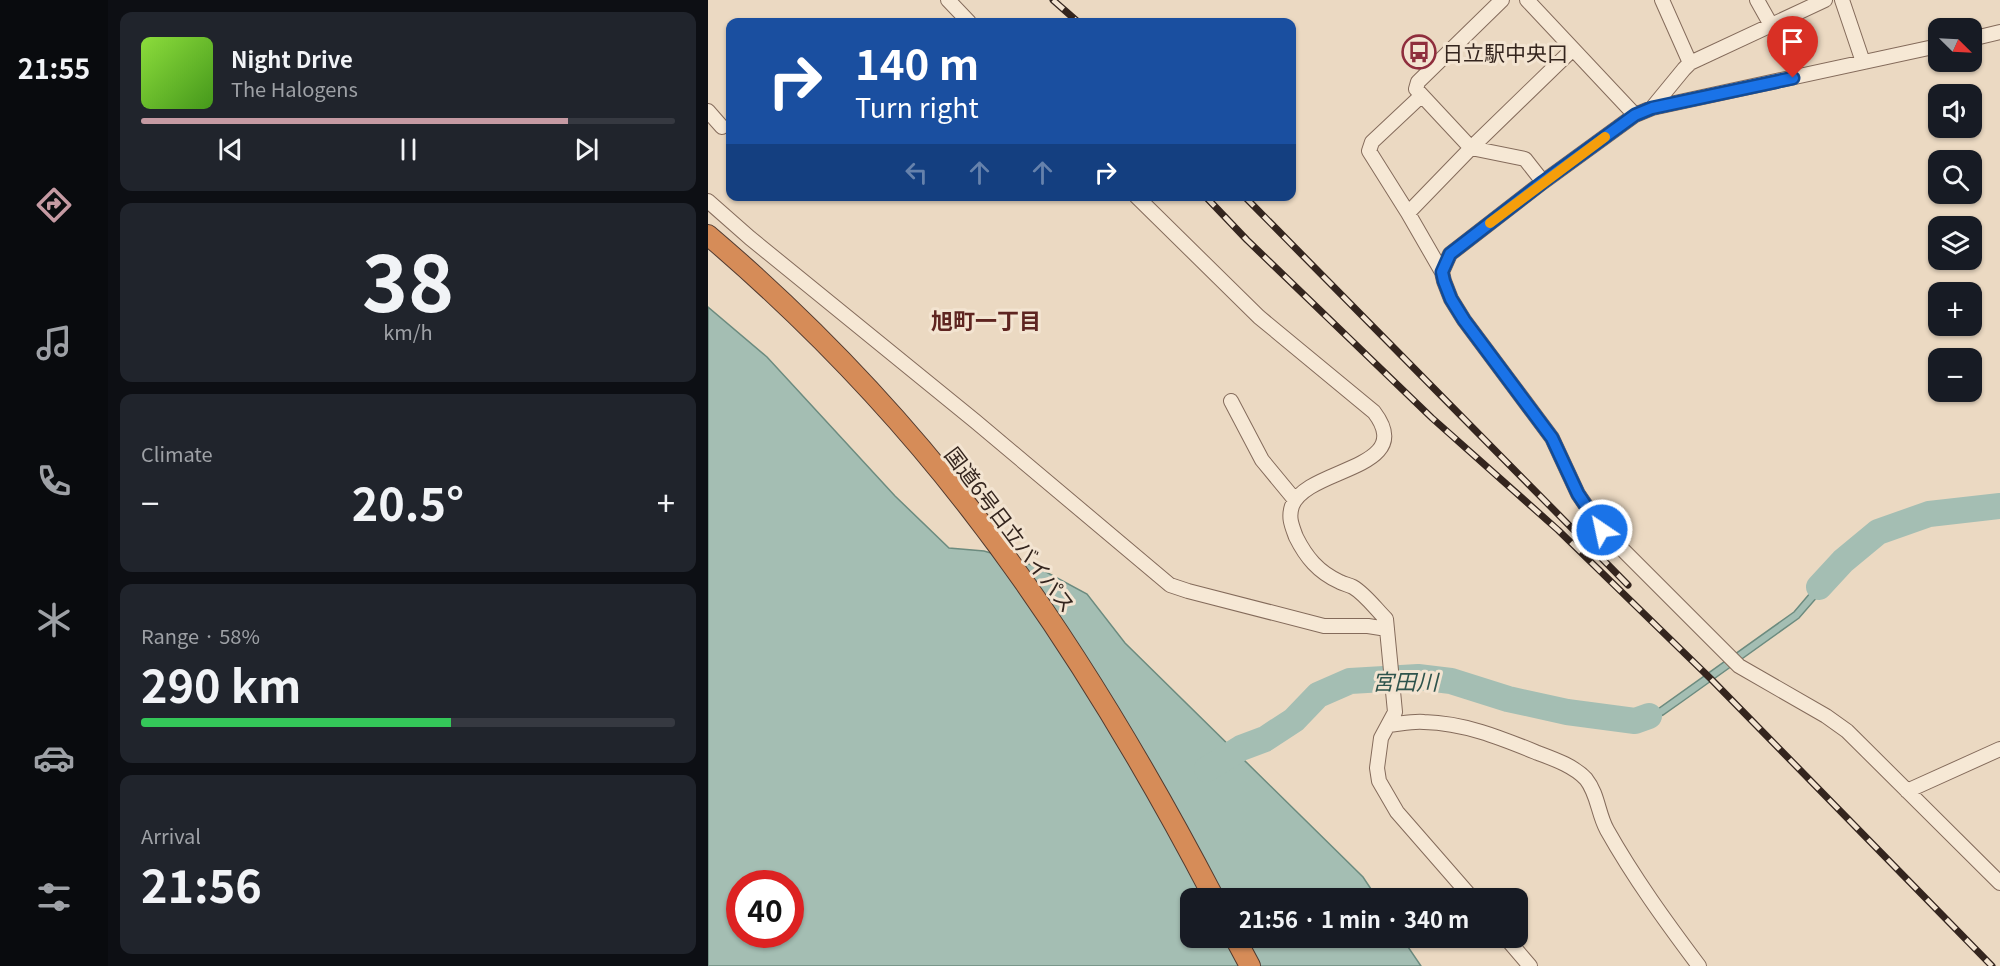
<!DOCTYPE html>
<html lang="en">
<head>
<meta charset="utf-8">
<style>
  body { margin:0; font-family:Georgia,"Noto Sans JP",serif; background:#20242c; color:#f1f3f6; height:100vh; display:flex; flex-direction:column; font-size:22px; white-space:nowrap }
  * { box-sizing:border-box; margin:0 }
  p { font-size:20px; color:#9ea1a6 }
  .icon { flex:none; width:33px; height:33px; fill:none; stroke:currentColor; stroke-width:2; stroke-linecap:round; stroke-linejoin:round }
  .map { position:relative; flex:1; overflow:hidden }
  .side { display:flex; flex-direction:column; gap:12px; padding:12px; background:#0d0f14; width:600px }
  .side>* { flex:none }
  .hud { position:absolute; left:18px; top:18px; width:570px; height:183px; border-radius:12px; box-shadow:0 2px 4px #0004; background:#1a4fa0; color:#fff; overflow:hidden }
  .needle { width:39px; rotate:114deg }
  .controls { position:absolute; left:1220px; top:18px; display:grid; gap:12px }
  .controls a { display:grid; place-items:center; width:54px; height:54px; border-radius:12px; background:#171b24; box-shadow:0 2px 4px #0004; font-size:30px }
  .speed { position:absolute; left:18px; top:870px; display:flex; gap:12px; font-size:30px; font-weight:700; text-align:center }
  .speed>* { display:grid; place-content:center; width:78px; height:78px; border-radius:50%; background:#171b24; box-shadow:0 2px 4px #0004; line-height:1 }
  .speed .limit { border:9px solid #d22; background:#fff; color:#111 }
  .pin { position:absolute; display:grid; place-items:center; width:51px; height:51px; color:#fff; margin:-62px -26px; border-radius:50% 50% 50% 0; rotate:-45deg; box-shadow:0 0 6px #0007 }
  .pin .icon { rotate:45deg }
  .me { position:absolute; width:66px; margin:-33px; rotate:326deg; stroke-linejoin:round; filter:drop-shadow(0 0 4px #0008) }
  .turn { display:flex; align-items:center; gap:21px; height:126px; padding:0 30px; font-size:27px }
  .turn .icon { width:78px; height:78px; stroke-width:2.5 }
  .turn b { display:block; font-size:42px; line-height:51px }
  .lanes { display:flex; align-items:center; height:57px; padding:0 30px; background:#0003; justify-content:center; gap:30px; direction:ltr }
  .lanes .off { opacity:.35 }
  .big { font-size:45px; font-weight:700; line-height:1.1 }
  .side .tile { flex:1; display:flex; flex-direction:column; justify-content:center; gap:9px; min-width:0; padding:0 21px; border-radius:12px; background:#20242c }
  .side .dial { align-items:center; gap:0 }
  .dial b { font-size:78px; line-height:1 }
  .song { display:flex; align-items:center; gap:18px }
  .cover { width:72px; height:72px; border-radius:9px; background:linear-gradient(135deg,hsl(90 70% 55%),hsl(100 70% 35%)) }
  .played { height:6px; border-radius:3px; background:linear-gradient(90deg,#c59aa3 80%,#363941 80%) }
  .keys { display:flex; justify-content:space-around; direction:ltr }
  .heat { display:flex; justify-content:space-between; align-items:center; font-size:33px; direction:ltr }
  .charge { height:9px; border-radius:4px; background:linear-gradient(90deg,#34c759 58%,#363941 0) }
  .trip { position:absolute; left:472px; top:888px; width:348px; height:60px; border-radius:12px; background:#171b24; box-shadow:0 2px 4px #0004; font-weight:700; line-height:60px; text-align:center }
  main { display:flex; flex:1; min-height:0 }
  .tabs { display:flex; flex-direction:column; width:108px; justify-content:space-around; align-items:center; background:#090b0e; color:#9ea1a6 }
  .tabs .icon { width:42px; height:42px }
  .tabs .selected { color:#c59aa3 }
  .tabs b { font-size:27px; color:#f1f3f6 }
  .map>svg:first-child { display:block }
  .water { fill:#a4beb3; stroke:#6c8b7f; stroke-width:1.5; fill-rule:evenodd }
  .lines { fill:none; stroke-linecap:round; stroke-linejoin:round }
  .river { stroke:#a4beb3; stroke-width:26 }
  .minor-casing { stroke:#846b5b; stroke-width:16 }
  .highway-casing { stroke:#513a2f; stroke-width:22 }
  .minor { stroke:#f6e8d5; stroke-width:14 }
  .highway { stroke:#d68c58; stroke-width:20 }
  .rail-casing { stroke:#34251e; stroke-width:7 }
  .rail { stroke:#f3e4d1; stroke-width:4.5; stroke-dasharray:14; stroke-linecap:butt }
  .route-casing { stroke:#114b97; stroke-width:15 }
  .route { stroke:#1a73e8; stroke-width:10 }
  .slow { stroke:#f59e0b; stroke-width:10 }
  .labels { text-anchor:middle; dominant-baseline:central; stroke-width:6; stroke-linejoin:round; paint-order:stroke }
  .poi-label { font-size:21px; fill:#34251e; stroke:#f3e4d1; text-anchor:start }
  .street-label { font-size:21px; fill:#34251e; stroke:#f3e4d1 }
  .neighbourhood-label { font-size:22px; font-weight:bold; fill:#5e2420; stroke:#f3e4d1 }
  .water-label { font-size:22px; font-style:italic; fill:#2e534c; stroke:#f3e4d1 }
</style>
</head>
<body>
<main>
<nav class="tabs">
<b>21:55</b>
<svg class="icon selected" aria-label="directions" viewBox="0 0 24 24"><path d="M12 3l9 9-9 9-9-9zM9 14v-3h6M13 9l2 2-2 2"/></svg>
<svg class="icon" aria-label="music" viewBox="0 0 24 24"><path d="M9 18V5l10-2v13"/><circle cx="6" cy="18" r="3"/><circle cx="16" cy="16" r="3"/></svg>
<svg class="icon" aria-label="phone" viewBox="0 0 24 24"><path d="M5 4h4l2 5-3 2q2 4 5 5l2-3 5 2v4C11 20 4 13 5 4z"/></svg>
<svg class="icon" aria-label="climate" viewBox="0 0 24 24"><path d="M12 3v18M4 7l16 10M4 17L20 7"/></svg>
<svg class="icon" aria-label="car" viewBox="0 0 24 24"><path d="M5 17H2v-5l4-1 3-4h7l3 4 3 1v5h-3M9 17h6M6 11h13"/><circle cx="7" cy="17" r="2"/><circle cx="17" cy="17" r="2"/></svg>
<svg class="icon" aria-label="filters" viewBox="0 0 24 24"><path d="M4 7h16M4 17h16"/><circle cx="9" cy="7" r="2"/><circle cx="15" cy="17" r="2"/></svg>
</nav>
<section class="side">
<div class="tile">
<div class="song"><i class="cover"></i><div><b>Night Drive</b><p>The Halogens</p></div></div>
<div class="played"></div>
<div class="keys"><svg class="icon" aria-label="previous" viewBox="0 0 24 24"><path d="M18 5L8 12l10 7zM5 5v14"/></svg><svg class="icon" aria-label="pause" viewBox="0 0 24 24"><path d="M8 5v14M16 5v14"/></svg><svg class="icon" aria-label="next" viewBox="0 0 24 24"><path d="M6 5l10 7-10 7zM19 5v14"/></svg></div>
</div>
<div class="tile dial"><b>38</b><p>km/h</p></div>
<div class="tile"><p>Climate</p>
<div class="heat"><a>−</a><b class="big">20.5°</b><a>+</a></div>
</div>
<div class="tile"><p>Range · 58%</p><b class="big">290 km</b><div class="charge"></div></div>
<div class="tile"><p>Arrival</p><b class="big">21:56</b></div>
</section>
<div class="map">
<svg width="1292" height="966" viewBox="0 0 1292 966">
  <rect width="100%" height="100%" fill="#ebd9c2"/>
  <!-- water -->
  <path class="water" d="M0,307L59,357L187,496L241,548L276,551L327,566L379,594L417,643L655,877L669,898H483V938H694L713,966H0ZM32,884H82V934H32Z
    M1132,558L1137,565L1091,618L975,701L955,715L927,726L909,725V714L927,716L947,711L1086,612Z"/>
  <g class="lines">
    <!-- river -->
    <path class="river" d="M1111,587L1135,561L1170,532L1221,514L1292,506
      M499,769L533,748L557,739L586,720L610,695L642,681L710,677L743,681L800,699L859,712L927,721L941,716"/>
    <defs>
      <path id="minor" d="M240,0L261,22
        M794,0L710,82L708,89L763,148L817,159L835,182
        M819,0L927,115
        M954,0L982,63
        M1049,0L1063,25
        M1134,0L1155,62
        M1263,39L1292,32
        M713,96L664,142L661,151L700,213L734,272L736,281L743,299L756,320L844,438L870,494L894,529L1031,666L1118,716L1139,731L1292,883
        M944,108L976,69L982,63L1117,0
        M0,111L14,127
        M428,196L551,317L666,412C710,470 599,467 584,506C580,518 584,526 588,537C598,557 610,572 632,582C636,584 641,585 645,587C657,594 668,609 678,619L687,712L673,738L669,768L671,781L689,812L764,898
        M0,201L42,238L267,421L462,585L480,591L616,626H660L679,629
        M700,213L763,148L865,49
        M734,272L742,254L835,182L927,115L944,108L1230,46
        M523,401L554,460L587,500
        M680,725C692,724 704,721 716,722C757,723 793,738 830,753C846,759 866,766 878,779C890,794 890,814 899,830C926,878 958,922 991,966
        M1199,791L1292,749
        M798,938L822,966"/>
      <path id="highway" d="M0,235C96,317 186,410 263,510C357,631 436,764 506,898
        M527,938L542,966"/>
    </defs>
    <!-- minor casing -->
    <use href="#minor" class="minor-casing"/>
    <!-- highway casing -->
    <use href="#highway" class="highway-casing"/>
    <!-- minor -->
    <use href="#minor" class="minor"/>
    <!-- highway -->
    <use href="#highway" class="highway"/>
    <defs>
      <path id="rail" d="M345,0L370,22
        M497,196L539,240L724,418L850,530L1003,679L1284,966
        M536,196L920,585"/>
    </defs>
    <!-- rail casing -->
    <use href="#rail" class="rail-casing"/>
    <!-- rail -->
    <use href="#rail" class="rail"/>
  </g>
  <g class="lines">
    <defs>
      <path id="route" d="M894,530L870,494L844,438L756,320L743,299L736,281L734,272L742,254L835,182L927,115L944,108L1085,78"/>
    </defs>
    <!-- route casing -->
    <use href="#route" class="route-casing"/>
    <!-- route -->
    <use href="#route" class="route"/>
    <!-- slow -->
    <path class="slow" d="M782,223L897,137"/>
  </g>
  <!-- icons -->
  <defs>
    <symbol id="bus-ring" viewBox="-11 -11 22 22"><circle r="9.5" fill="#f3e4d1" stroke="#8f2e3d" stroke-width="1.5"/><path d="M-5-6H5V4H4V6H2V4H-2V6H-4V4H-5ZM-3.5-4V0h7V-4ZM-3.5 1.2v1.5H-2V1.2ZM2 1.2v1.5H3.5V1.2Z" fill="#8f2e3d"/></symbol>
  </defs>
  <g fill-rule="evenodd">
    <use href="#bus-ring" x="692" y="33" width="38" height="38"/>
  </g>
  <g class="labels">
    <!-- poi labels -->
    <g class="poi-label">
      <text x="734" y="52">日立駅中央口</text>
    </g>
    <!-- street labels -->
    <g class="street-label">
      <text transform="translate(303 529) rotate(53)">国道6号日立バイパス</text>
    </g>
    <!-- neighbourhood labels -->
    <g class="neighbourhood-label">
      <text x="278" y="319">旭町一丁目</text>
    </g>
    <!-- water labels -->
    <g class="water-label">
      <text x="697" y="680">宮田川</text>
    </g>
  </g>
</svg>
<div class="controls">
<a><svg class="needle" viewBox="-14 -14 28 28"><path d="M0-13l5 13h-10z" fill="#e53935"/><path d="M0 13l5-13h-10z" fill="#9ea1a6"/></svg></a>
<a><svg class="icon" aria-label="sound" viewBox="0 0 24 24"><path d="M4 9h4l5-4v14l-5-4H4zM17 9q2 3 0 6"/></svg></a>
<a><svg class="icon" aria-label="search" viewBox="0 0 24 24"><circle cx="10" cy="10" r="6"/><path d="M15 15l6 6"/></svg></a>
<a><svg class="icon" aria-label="layers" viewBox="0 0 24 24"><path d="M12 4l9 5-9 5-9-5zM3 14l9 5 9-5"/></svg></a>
<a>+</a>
<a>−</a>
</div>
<div class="speed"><div class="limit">40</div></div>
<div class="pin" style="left:1085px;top:78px;background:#d93025"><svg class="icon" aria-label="arrive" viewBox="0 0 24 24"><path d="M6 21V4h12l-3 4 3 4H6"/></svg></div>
<svg class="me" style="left:894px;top:530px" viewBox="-20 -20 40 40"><circle r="17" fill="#1a73e8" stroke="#fff" stroke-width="3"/><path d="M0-11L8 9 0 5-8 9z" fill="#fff"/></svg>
<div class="trip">21:56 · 1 min · 340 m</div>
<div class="hud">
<div class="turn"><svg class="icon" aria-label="right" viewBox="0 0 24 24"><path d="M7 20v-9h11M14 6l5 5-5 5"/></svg><div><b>140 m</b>Turn right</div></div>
<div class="lanes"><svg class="icon off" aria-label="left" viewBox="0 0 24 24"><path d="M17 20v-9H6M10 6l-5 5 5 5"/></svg><svg class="icon off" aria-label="ahead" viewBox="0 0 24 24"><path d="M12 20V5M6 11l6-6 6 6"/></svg><svg class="icon off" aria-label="ahead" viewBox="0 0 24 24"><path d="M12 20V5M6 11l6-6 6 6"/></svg><svg class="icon" aria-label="right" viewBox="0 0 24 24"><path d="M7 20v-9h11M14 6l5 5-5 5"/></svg></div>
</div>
</div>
</main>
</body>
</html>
